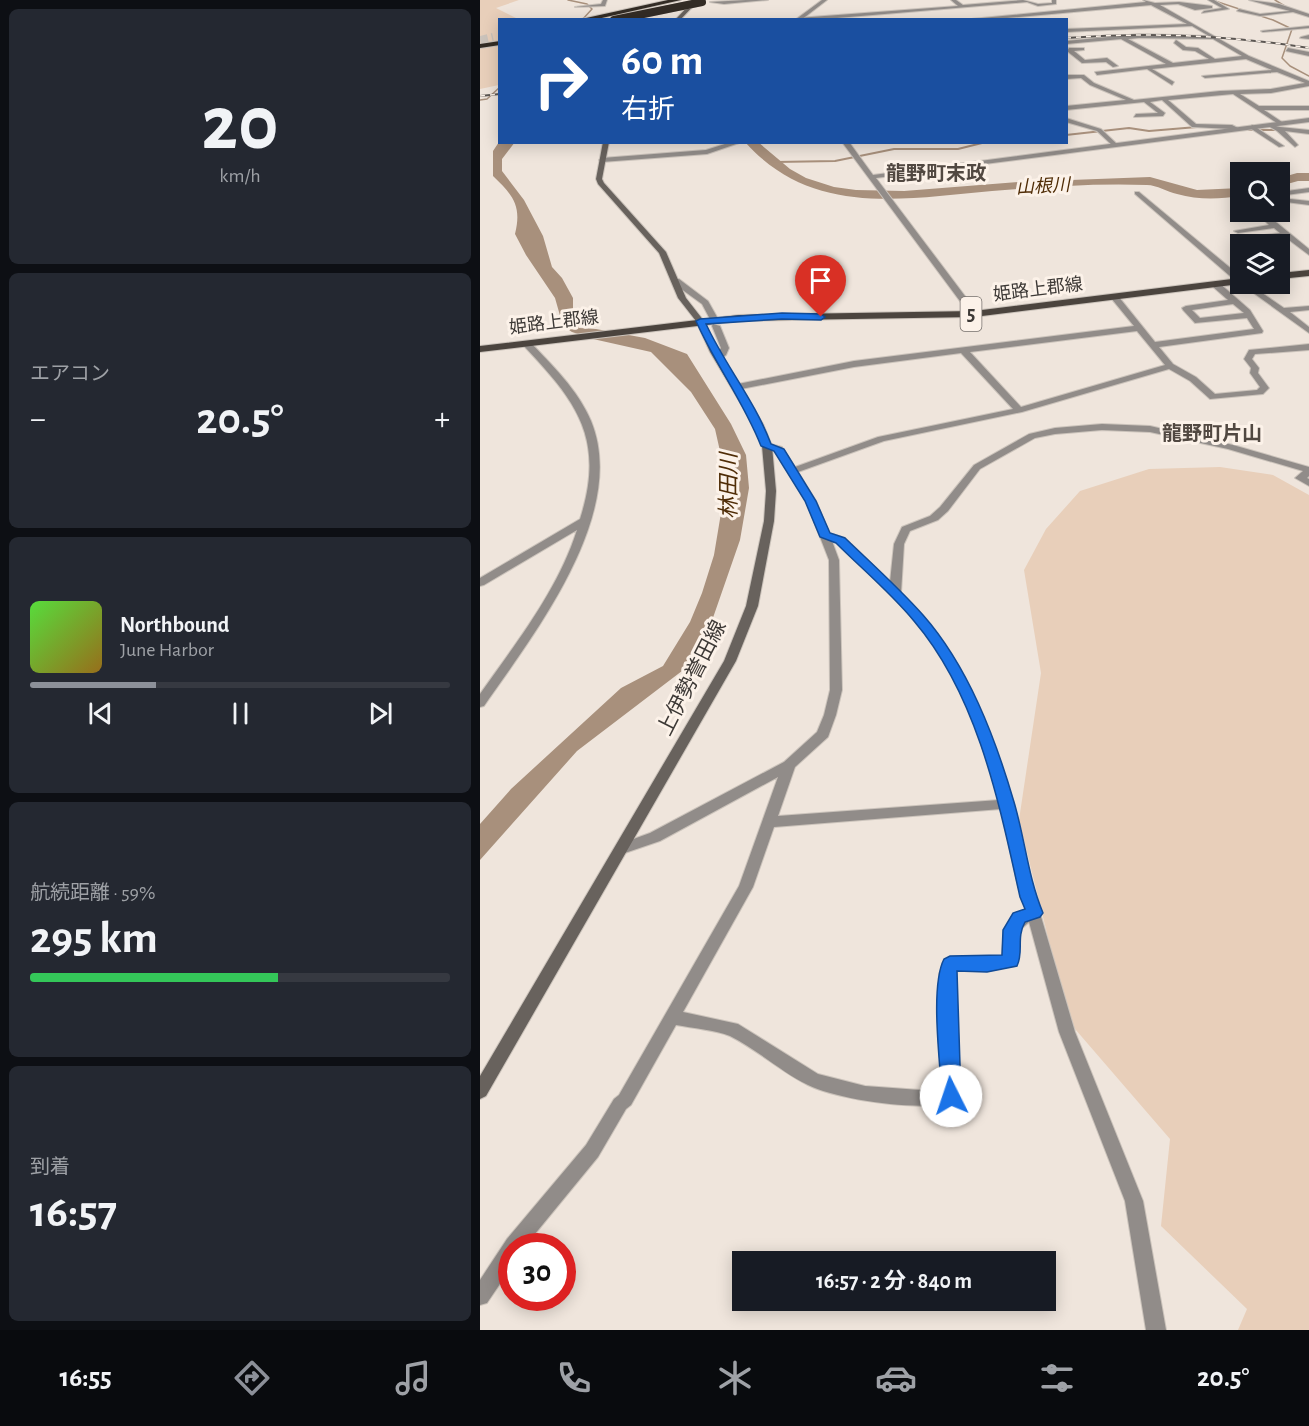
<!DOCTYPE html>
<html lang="ja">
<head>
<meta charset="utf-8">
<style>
  body { margin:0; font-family:"Alegreya Sans","Noto Sans JP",sans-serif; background:#242831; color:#f1f3f6; height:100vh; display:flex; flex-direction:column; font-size:22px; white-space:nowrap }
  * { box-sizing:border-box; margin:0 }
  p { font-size:20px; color:#9ea1a6 }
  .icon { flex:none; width:33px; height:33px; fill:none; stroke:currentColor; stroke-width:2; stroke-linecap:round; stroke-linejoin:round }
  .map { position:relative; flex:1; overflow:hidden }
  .sheet { display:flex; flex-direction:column; gap:9px; padding:9px; background:#0d0f14; width:480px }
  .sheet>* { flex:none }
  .hud { position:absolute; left:18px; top:18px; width:570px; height:126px; border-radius:0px; box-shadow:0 3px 15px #0003; background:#1a4fa0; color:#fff; overflow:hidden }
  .controls { position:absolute; left:750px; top:162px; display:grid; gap:12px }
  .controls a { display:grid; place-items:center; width:60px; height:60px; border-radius:0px; background:#171b24; box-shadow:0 3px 15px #0003; font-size:30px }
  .speed { position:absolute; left:18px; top:1233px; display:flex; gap:12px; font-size:30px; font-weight:700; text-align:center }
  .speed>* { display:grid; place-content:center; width:78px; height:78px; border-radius:50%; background:#171b24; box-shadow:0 3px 15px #0003; line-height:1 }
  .speed .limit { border:9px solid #d22; background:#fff; color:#111 }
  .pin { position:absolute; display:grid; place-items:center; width:51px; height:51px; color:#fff; margin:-62px -26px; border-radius:50% 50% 50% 0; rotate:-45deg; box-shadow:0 0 6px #0007 }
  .pin .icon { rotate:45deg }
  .me { position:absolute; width:66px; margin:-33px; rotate:356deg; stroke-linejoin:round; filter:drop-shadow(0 0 4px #0008) }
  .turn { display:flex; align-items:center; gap:21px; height:126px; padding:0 24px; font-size:27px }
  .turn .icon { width:78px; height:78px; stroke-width:2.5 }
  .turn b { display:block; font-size:42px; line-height:51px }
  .big { font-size:45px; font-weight:700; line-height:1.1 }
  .sheet .tile { flex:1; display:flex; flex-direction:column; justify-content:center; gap:9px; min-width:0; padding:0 21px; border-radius:9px; background:#242831 }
  .sheet .dial { align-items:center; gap:0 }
  .dial b { font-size:78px; line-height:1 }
  .song { display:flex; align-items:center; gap:18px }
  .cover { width:72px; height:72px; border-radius:9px; background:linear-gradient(135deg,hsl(110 70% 55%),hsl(40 70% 35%)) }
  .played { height:6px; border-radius:3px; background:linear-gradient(90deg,#8c9099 30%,#363941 30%) }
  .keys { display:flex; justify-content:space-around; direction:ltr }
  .heat { display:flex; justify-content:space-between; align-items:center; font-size:33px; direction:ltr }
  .charge { height:9px; border-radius:4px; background:linear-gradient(90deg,#34c759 59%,#363941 0) }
  .trip { position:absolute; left:252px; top:1251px; width:324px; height:60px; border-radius:0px; background:#171b24; box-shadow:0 3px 15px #0003; font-weight:700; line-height:60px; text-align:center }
  .dock { display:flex; height:96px; justify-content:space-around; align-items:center; background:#090b0e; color:#9ea1a6 }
  .dock .icon { width:42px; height:42px }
  .dock .active { color:#8c9099 }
  .dock b { font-size:27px; color:#f1f3f6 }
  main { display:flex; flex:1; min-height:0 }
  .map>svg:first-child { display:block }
  .green { fill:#e8cfba }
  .water { fill:#a8907c }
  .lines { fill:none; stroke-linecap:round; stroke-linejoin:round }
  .stream-far1 { stroke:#a8907c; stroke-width:1.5 }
  .stream { stroke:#a8907c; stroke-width:2 }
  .river { fill:#a8907c; fill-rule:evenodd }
  .motorway-tunnel { stroke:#cbc3bb; stroke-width:8; stroke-dasharray:8 4; stroke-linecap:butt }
  .minor-casing { stroke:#cbc3bb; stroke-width:2 }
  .tertiary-casing { stroke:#cbc3bb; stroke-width:2 }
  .secondary-casing { stroke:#cbc3bb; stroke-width:2 }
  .primary-casing { stroke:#cbc3bb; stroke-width:2 }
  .motorway-casing { stroke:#cbc3bb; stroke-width:2 }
  .minor { fill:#918c89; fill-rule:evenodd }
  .tertiary { fill:#918c89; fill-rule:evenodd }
  .secondary { fill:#68625d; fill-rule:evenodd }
  .primary { fill:#4b443e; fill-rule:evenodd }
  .motorway { fill:#332c25; fill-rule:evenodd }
  .rail-casing { stroke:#5b5652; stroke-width:2 }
  .rail { stroke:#fcf2e9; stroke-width:1.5; stroke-dasharray:5; stroke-linecap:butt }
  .motorway-bridge-casing { stroke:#cbc3bb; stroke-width:8; stroke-linecap:butt }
  .motorway-bridge { stroke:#332c25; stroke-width:8 }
  .route { fill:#1a73e8; stroke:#114b97; stroke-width:1.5 }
  .labels { text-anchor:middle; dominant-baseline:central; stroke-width:6; stroke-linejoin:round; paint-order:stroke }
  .far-water-label { font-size:18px; font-style:italic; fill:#502d07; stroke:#fcf2e9 }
  .far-street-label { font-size:18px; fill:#3d3936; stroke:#fcf2e9 }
  .far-quarter-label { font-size:20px; font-weight:bold; fill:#514841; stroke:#fcf2e9 }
  .shield { fill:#fcf2e9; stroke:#76706c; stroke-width:1.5 }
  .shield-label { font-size:20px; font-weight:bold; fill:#3d3936 }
  .street-label { font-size:21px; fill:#3d3936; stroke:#fcf2e9 }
  .water-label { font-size:22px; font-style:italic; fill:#502d07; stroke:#fcf2e9 }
</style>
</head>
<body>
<main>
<section class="sheet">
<div class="tile dial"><b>20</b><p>km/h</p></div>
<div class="tile"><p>エアコン</p>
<div class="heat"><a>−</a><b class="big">20.5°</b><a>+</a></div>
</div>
<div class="tile">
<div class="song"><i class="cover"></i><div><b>Northbound</b><p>June Harbor</p></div></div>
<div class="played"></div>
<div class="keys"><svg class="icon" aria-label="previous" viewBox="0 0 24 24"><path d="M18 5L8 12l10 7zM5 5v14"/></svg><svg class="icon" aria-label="pause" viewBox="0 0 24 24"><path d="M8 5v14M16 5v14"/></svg><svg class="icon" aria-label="next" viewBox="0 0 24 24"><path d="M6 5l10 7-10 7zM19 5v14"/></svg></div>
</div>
<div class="tile"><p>航続距離 · 59%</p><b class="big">295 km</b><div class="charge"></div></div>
<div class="tile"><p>到着</p><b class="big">16:57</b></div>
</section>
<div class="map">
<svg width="829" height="1330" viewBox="0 0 829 1330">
  <rect width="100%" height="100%" fill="#efe5dc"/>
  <!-- green -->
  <path class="green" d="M0,0H39L16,8L36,18H108L107,20H20L19,85L0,89Z
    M740,467L793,475L829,495V1330H758L767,1309L681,1226L690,1139L589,1022L539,820L561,673L544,570L566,529L600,491L669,469Z"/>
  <!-- water -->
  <path class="water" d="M19,142H35L22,159V171L44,200L63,236L72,267L82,278L93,298V311L98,319L99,328L116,329L165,338L207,354L251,424L266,455L269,488L260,540L219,658L97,751L0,860V824L31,789L141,688L183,666L210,622L222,593L234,555L244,495L242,460L235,429L211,392L171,352L113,339L92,332L83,326L75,298L46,255L35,234C42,206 33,195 13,176V151Z"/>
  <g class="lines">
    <!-- stream-far1 -->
    <path class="stream-far1" d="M88,0L107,4L112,9L102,20
      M732,0L793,20L812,29L802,58L810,66L829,76
      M795,0L808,8
      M0,100L7,99L20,87"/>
    <!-- stream -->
    <path class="stream" d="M769,130H798
      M586,135L649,128L669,131L717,127
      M296,162L355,161L414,149H478L506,142"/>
    <!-- river -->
    <path class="river" d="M265,142H278L310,169L326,178L354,187L376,190L424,191L538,182L670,177L717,190L760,188V196C740,199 718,200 697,194C687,192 677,185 667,185C616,183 563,187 512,191C423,199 332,217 265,142Z
      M817,173H829V181H818L800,186V178Z"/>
    <!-- motorway-tunnel -->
    <path class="motorway-tunnel" d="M0,40L13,37"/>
    <defs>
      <path id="minor" d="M123,0H127L125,6L95,7L121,4Z
        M266,0H288L244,4L230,2Z
        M471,0H476L483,5L543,0L558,4L572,3V0H576V4L558,6L547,2L357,18H318L478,6Z
        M663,0L675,3L699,2L732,6V8L715,10L698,4L680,5L769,56L829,81V86L791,93L760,94L779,106H829V110H784L802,122L800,125L753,94L688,100L716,124L752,125L758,128L756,131L751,129L712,127L682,100L670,102L685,113L683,116L654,117L656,114L678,113L664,102L586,110V106L646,100L610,85L601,78L586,79V75H604L614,83L654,100L740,91L791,89L825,83L797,72L725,78L722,76L792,70L766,59L672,69L694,82L692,85L667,69L617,75L615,72L686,64L641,39L586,44V41L659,34L729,36L712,26L586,32V29L707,24L671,5L505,20H481L666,2ZM659,38L733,39L762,56L735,59L718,48L706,47L696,40L694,43L703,50L715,51L729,59L693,63L648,39Z
        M728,0H734L749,9L722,13L724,11L742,8Z
        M769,0L799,4L829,14V17L813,12L780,16L757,11L759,9L780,14L810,11Z
        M829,26V28L783,32L781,31Z
        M829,35V39L820,38L821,37Z
        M589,48H604V50L594,51L605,60L627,58L638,66L633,67L626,62L602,63L587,51Z
        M808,48L829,52V56L806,51Z
        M586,118L621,129L638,145L633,146L617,131L586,122Z
        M788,124L800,127L829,130V134L805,131L818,145L815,147L797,131L788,126Z
        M772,125L774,126L804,146L799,147L770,128Z
        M251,142H262L227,154L122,162L119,160L122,158L226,150Z
        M829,188V192L806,195L810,199L829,201V205L806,202L800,197V192Z
        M655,192H659L760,276V282H757L655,194Z
        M785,218H791L829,249V255L805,237L768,241L764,239L768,237L800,233L794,228L758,233L754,231L789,225L784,220Z
        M193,279H199L228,301L237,317L236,319H230L222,304L193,283Z
        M732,282H738L770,310L783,331L782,333L679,347L693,364L716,377L735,394L777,390L780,387L770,373L771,368L764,359L769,350L829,344V350L775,354L772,359L779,368L778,373L789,388L783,394L730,399L710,381L689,369L542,412L404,441L318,472L336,501L349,533L365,538L410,582L414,544L422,527L450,516L460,507L494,465L549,434L575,428L622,424L670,426L753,445L829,467V476L827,478L829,479V486L815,478L823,471L748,449L670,432L622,430L575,434L555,438L500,469L468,511L458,520L430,531L424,544L421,593L458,635L474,659L498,705L517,753L534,804L552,886L595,1032L663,1201L686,1330H666L645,1201L579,1032L549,922L539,931L538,961L535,966L507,970H476L479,1096L477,1101C446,1113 358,1100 328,1085C301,1072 278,1050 250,1036C236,1030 212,1028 196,1025L151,1105L146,1109L118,1157L45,1246H32V1266L7,1303L0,1305V1280L27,1239L106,1145L134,1099L139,1095L259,886L298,777L180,841L142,854L137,853L135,849L137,845L170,833L304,762L337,732L344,715L350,690L349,560L326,501L295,451L282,446L287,443L302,447L315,467L398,437L533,409L481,353L374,367L256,390L252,387L253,385L374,361L654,326L631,298L635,296H638L675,342L774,329L767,318L715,323L703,310L702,308L706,306L748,300L732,286ZM753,304L764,313L720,318L712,310ZM657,331L685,365L541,407L490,352ZM352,541L357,542C389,575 422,603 449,639C484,686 503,744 519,800L298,816L315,767L348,737L356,715L362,690L359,560ZM521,809L538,886L546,910C524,918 523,935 522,956L470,958L465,959L459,974L462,1090L454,1091L385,1086L338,1074L258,1024L203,1012L273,887L294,827Z
        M761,284H769L804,308L829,306V310L810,312L829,327V333Z
        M233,324L240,326L249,348L246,355L238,361L234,358L241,348L232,326Z
        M43,341H49C72,365 98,390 111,421C149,513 54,634 4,706L0,707V694C36,643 78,590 97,530L4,585L0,586V578L100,519C126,438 96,401 43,345Z"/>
      <path id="tertiary" d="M342,0H347L321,20H315Z
        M829,118V122L396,178L497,312L498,314L494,316H491L362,142H369L393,175Z"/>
      <path id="secondary" d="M214,0H219L200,20H195Z
        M123,142H129L122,179L124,183L186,252L206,298L224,321L238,352L283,424L292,446L296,491L294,521L278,606L256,661L6,1096L0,1099V1076L244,661L266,606L284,521L286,491L282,446L273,424L230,352L216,321L198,298L179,253L118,184L116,179Z"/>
      <path id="primary" d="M829,270V276L800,279V273Z
        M760,278V284L494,317L259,321L0,352V346L259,315L494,311Z"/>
      <path id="motorway" d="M188,0H201L113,20H97Z
        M20,41V45L0,48V44Z"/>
    </defs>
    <!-- minor casing -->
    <use href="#minor" class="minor-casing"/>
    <!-- tertiary casing -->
    <use href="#tertiary" class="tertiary-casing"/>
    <!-- secondary casing -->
    <use href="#secondary" class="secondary-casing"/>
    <!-- primary casing -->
    <use href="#primary" class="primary-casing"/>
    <!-- motorway casing -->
    <use href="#motorway" class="motorway-casing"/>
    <!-- minor -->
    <use href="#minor" class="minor"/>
    <!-- tertiary -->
    <use href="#tertiary" class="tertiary"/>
    <!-- secondary -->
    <use href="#secondary" class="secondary"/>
    <!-- primary -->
    <use href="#primary" class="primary"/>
    <!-- motorway -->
    <use href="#motorway" class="motorway"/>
    <defs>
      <path id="rail" d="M586,38C668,32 748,35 829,48
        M0,96L20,94"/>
    </defs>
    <!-- rail casing -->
    <use href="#rail" class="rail-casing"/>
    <!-- rail -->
    <use href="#rail" class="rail"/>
    <defs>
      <path id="motorway-bridge" d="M134,20L222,2"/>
    </defs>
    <!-- motorway-bridge casing -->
    <use href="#motorway-bridge" class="motorway-bridge-casing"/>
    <!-- motorway-bridge -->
    <use href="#motorway-bridge" class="motorway-bridge"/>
  </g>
  <!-- route -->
  <path class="route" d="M302,313L341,314L345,317L341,320L302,319L226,324C245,365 275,401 291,444L304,449L336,501L350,533L365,538C391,563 419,588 443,615C488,666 515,737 534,802C545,839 548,877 563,913L560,917L545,922C536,938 544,952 537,966L507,972L477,971L481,1096L478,1102L471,1104L465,1102L462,1096C460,1062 450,986 464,959L470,956L522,955L523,930L533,913L545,909L540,897C519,803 498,696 434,621C411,593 382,569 356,543L340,537L325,501L294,451L281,446C264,402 235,364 216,321L220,319Z"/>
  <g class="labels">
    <!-- far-water labels -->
    <g class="far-water-label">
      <text transform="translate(563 187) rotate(-3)">山根川</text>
    </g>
    <!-- far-street labels -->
    <g class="far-street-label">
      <text transform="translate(558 290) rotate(-7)">姫路上郡線</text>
      <text transform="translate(74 323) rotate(-7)">姫路上郡線</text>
    </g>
    <!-- far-quarter labels -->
    <g class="far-quarter-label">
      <text x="456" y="174">龍野町末政</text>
      <text x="732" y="434">龍野町片山</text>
    </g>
    <!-- shield labels -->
    <rect class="shield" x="480.5" y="297" width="21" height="34" rx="4.5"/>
    <g class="shield-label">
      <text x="491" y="314">5</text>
    </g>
    <!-- street labels -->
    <g class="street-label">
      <text transform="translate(212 678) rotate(-63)">上伊勢誉田線</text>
    </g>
    <!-- water labels -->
    <g class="water-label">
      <text transform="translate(249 486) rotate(-90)">林田川</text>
    </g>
  </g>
</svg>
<div class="controls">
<a><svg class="icon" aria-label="search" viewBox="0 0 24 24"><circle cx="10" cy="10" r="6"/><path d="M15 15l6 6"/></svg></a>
<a><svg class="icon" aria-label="layers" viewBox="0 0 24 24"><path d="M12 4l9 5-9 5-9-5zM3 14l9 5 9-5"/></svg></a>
</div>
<div class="speed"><div class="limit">30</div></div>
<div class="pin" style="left:341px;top:317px;background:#d93025"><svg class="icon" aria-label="arrive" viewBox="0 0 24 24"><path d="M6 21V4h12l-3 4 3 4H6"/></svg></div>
<svg class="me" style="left:471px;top:1096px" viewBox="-20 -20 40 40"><circle r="19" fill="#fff"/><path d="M0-13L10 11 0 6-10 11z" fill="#1a73e8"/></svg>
<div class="trip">16:57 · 2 分 · 840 m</div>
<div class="hud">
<div class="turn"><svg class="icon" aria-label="right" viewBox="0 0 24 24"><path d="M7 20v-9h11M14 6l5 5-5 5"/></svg><div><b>60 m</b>右折</div></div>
</div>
</div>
</main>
<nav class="dock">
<b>16:55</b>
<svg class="icon active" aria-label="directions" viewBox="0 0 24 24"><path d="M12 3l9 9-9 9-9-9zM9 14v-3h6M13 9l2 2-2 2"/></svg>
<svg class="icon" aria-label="music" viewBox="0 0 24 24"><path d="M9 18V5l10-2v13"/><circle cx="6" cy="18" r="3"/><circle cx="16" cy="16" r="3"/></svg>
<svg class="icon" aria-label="phone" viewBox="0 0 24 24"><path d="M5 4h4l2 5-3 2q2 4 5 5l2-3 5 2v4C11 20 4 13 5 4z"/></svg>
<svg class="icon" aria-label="climate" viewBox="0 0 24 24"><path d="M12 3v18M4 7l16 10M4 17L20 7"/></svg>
<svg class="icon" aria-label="car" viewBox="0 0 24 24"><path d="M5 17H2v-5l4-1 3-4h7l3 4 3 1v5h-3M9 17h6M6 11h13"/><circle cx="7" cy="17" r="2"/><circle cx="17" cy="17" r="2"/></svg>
<svg class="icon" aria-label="filters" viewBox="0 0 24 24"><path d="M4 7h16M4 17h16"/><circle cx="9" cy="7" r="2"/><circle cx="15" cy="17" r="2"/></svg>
<b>20.5°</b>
</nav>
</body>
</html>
